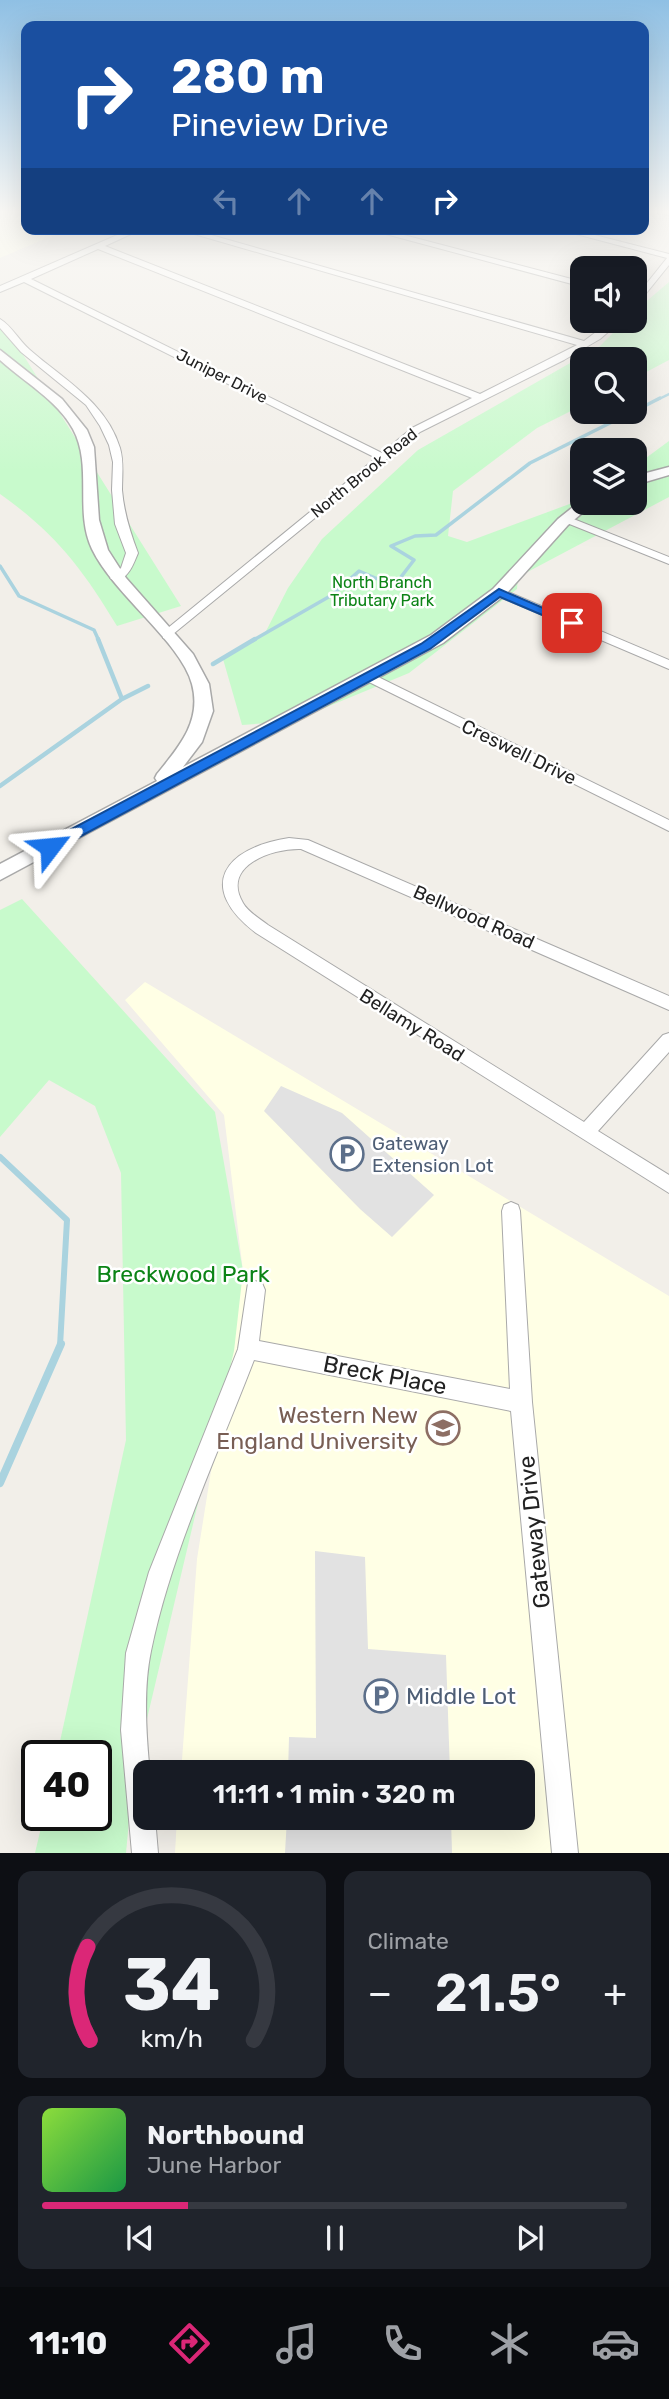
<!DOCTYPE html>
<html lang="en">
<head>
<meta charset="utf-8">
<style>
  body { margin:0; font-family:Rubik,sans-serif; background:#20242c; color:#f1f3f6; height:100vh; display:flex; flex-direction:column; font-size:26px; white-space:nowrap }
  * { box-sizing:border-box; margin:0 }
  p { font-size:23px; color:#9ea1a6 }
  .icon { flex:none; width:38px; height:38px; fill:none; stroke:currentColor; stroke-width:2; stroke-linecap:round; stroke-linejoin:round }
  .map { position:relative; height:1853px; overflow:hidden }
  .details { display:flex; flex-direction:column; gap:18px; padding:18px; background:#0d0f14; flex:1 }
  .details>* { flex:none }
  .guide { position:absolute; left:21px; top:21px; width:628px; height:214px; border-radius:14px; box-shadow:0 7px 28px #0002; background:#1a4fa0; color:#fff; overflow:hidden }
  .tools { position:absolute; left:570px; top:256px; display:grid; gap:14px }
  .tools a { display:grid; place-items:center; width:77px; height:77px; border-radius:14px; background:#171b24; box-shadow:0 7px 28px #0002; font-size:35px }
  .speed { position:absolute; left:21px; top:1740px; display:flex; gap:14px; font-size:35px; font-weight:700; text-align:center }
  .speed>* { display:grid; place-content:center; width:91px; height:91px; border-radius:50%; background:#171b24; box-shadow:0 7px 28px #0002; line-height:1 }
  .speed .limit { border:4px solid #111; border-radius:10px; background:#fff; color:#111 }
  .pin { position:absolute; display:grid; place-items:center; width:60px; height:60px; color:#fff; margin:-30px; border-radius:14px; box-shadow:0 4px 10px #0006 }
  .me { position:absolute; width:77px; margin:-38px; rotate:61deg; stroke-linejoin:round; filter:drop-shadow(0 0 5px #0008) }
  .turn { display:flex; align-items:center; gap:24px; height:147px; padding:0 35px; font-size:32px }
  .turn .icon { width:91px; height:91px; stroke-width:2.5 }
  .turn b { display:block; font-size:49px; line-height:60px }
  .lanes { display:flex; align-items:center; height:66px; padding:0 35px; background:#0003; justify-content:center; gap:35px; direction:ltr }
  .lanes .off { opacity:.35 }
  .big { font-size:52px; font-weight:600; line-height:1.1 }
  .details .card { flex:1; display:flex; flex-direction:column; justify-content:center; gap:10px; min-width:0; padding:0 24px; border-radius:14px; background:#20242c }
  .details .dial { align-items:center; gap:0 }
  .dial svg { height:182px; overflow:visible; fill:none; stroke:#363941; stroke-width:7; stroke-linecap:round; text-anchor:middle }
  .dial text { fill:#f1f3f6; stroke:none }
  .song { display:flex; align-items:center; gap:21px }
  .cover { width:84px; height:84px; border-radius:10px; background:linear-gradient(135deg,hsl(90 70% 55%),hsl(140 70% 35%)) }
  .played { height:7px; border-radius:4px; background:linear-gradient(90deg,#db2777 25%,#363941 25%) }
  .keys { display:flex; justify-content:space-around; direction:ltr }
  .heat { display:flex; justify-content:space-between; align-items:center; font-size:38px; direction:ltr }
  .details .tiles { flex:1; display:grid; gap:18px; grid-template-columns:1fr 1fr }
  .card:last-child { grid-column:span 2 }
  .trip { position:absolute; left:133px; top:1760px; width:402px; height:70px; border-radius:14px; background:#171b24; box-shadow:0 7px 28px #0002; font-weight:600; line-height:70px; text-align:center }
  .menu { display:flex; height:112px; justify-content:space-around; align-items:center; background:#090b0e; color:#9ea1a6 }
  .menu .icon { width:49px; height:49px }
  .menu .selected { color:#db2777 }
  .menu b { font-size:32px; color:#f1f3f6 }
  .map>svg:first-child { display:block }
  .education { fill:#ffffe5 }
  .park { fill:#c8facc }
  .parking { fill:#e2e2e2 }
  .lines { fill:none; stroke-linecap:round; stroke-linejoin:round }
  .stream-far4 { stroke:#aad3df; stroke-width:2.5 }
  .stream-far3 { stroke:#aad3df; stroke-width:3.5 }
  .stream-far2 { stroke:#aad3df; stroke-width:4.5 }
  .stream-far1 { stroke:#aad3df; stroke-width:6 }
  .stream { stroke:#aad3df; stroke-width:8 }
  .minor-casing { stroke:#a9a9a9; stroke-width:2 }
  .tertiary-casing { stroke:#a9a9a9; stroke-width:3 }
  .minor { fill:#fff; fill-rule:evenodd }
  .tertiary { fill:#fff; fill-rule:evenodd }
  .route { fill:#1a73e8; stroke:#114b97; stroke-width:2 }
  .labels { text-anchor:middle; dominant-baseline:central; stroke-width:5; stroke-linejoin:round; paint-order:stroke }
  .far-street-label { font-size:16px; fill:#222; stroke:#fff }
  .far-park-label { font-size:16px; fill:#0c8416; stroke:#fff }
  .street-label { font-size:19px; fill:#222; stroke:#fff }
  .service-label { font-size:19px; fill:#4e5e75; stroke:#fff; text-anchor:start }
  .near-park-label { font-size:23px; fill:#0c8416; stroke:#fff }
  .near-street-label { font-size:23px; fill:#222; stroke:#fff }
  .near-education-label { font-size:23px; fill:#785e54; stroke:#fff; text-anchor:end }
  .near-service-label { font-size:23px; fill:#4e5e75; stroke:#fff; text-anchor:start }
</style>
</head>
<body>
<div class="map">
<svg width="669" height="1853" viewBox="0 0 669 1853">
  <rect width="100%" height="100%" fill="#f2efe9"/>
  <!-- education -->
  <path class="education" d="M0,211H26V229H68L0,258Z
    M145,982L669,1296V1853H175L177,1818H523V1773H181L197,1559L243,1271L224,1115L125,1000Z"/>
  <!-- park -->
  <path class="park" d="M669,282V360L635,378V359H583V405L537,428L453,491L448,536L467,542L583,499V502H635V466L669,441V497L518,577L517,589L409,673L293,721L242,725L223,659L264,635L288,588L322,539L418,450L600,346L626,320H635V311Z
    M0,318L181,606L117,626C82,568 55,533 0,494Z
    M22,899L215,1112L243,1271L234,1351L133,1778L126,1853H35L44,1815H96V1755H57L126,1440L121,1173L95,1106L49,1080L0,1137V910Z"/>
  <!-- parking -->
  <path class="parking" d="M281,1086L342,1113L434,1195L392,1237L360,1209L264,1111Z
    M315,1551L365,1557L368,1649L446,1655L450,1773H288L289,1737L316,1738Z
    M287,1818H451L452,1853H285Z"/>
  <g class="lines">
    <!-- stream-far4 -->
    <path class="stream-far4" d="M657,400L669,394"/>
    <!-- stream-far3 -->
    <path class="stream-far3" d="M635,411L660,398
      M0,566L19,596L94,630L99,641
      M252,641L332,595L359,571L394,586L414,560L391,546L415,536L436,535L530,463L634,411"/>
    <!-- stream-far2 -->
    <path class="stream-far2" d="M213,664L255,639
      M122,699L148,686
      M0,786L122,699L98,639"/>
    <!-- stream-far1 -->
    <path class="stream-far1" d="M0,1157L67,1220L60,1346"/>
    <!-- stream -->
    <path class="stream" d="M0,1483L61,1344"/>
    <defs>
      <path id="minor" d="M655,211H669V215L656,213Z
        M131,229H142L105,246L480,394L577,345L177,229H190L584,341L612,320H622L600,339L564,360L420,432L167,639L163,638V632L376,458L24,282L0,292V286ZM98,249L472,398L412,428L382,453L31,279Z
        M367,229H381L583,282V287Z
        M557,229H571L669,254V265L635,307V298L667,258Z
        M0,319C12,326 19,341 30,350C63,379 106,402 120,448C124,462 122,476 122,490C124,513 130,532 138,553C133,565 129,577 116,582L110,578L121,568L126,553L115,524L112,490L113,462L109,445L100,426L86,405L21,352L0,328Z
        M566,516L669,557V564L562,521L560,519Z
        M499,588L669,660V669L495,595L493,592Z
        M370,673L669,820V831L365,680L364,677Z
        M289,838L308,840L669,996V1010L301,849C272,848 221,866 243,903C248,912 259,918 268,925L584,1122L663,1035L669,1033V1052L598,1131L669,1175V1193L256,933C196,887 224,848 289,838Z
        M511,1202L518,1205L520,1211L532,1402L578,1853H552L511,1411L254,1360C218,1454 171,1553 151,1651C143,1689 146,1735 150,1773H145V1818H155L158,1853H132L121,1730L126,1653L149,1572L238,1349L248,1283L255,1281L262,1283L265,1290L259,1341L510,1389L502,1211L504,1205Z"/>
      <path id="tertiary" d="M0,350L62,399L87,430L94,447L99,520L108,550L126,578L193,654L209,684L213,711L202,742L183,767L431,635L493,589L558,519L583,499V502H595L568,525L505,595L443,643L0,880V864L157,781L155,778L157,774C179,747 202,721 192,684C181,642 114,595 92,549C74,511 93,466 73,429C57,400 24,382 0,360Z
        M669,467V475L635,485V476Z"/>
    </defs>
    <!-- minor casing -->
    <use href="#minor" class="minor-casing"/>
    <!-- tertiary casing -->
    <use href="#tertiary" class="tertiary-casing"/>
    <!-- minor -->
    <use href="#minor" class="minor"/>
    <!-- tertiary -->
    <use href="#tertiary" class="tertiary"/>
  </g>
  <!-- sky -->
  <linearGradient id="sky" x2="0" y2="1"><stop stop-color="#8fc0e4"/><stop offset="0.45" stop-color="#f9f8f5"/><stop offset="1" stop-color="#f9f8f5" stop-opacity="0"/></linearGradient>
  <rect width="669" height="471" fill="url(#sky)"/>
  <!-- route -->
  <path class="route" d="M499,589L578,623L576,626H568L500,597L430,649L55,850L50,852L42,847L45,843L421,644Z"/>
  <!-- icons -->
  <defs>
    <symbol id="parking-ring" viewBox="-11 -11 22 22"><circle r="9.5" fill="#fff" stroke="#5c6f8a" stroke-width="1.5"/><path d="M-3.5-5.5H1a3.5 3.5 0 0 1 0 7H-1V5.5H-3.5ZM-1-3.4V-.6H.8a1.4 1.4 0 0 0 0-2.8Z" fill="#5c6f8a"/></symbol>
    <symbol id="university-ring" viewBox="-11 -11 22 22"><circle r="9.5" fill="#fff" stroke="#8d6e63" stroke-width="1.5"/><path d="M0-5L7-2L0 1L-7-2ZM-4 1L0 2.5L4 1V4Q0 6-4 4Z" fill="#8d6e63"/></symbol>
  </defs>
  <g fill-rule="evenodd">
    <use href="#parking-ring" x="328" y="1135" width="38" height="38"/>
    <use href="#university-ring" x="424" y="1409" width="38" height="38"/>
    <use href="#parking-ring" x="362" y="1677" width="38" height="38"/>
  </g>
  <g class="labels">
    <!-- far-street labels -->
    <g class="far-street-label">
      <text transform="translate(222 376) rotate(27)">Juniper Drive</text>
      <text transform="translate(364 473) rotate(-39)">North Brook Road</text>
    </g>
    <!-- far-park labels -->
    <g class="far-park-label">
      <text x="382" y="582">North Branch<tspan x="382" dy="18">Tributary Park</tspan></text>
    </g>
    <!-- street labels -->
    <g class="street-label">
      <text transform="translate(519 752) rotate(26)">Creswell Drive</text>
      <text transform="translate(474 917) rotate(24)">Bellwood Road</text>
      <text transform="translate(412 1025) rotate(32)">Bellamy Road</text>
    </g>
    <!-- service labels -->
    <g class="service-label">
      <text x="372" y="1143">Gateway<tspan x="372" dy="22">Extension Lot</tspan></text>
    </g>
    <!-- near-park labels -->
    <g class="near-park-label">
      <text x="183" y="1274">Breckwood Park</text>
    </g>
    <!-- near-street labels -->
    <g class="near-street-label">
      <text transform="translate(385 1375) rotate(11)">Breck Place</text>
      <text transform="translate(534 1532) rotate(-96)">Gateway Drive</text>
    </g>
    <!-- near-education labels -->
    <g class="near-education-label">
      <text x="418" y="1415">Western New<tspan x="418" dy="26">England University</tspan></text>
    </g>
    <!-- near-service labels -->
    <g class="near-service-label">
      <text x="406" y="1696">Middle Lot</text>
    </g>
  </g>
</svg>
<div class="tools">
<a><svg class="icon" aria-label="sound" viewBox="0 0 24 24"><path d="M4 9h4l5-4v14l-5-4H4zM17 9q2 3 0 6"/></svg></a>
<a><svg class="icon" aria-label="search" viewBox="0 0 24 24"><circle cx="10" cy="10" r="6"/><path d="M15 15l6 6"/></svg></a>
<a><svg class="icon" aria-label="layers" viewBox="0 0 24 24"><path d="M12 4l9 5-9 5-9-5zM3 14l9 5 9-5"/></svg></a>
</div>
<div class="speed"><div class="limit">40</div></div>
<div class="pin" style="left:572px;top:623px;background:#d93025"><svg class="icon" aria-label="arrive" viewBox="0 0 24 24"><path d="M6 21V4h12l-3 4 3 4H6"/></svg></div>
<svg class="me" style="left:50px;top:847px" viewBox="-20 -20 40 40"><path d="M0-17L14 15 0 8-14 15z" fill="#1a73e8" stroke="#fff" stroke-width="4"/></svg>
<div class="trip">11:11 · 1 min · 320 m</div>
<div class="guide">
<div class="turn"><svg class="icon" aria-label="right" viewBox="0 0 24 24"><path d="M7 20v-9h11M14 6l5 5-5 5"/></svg><div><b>280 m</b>Pineview Drive</div></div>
<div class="lanes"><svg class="icon off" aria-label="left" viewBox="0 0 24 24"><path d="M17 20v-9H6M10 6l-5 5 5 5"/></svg><svg class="icon off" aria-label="ahead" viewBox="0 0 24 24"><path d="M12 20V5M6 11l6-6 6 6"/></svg><svg class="icon off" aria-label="ahead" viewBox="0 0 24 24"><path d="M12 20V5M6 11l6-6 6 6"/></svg><svg class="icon" aria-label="right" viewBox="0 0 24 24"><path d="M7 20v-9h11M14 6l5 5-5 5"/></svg></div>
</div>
</div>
<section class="details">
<div class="tiles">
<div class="card dial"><svg viewBox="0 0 100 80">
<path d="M14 69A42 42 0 1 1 86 69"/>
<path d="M14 69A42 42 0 0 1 13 28" stroke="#db2777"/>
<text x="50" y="56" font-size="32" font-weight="700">34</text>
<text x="50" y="72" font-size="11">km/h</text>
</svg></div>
<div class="card"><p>Climate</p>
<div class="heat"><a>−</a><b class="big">21.5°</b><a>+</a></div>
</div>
<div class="card">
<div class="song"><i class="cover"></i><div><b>Northbound</b><p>June Harbor</p></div></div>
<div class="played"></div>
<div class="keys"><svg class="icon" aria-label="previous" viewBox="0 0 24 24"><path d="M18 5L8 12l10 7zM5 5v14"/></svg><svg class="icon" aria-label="pause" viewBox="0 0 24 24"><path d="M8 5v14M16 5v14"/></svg><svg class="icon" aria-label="next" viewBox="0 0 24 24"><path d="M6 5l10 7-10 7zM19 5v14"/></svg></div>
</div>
</div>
</section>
<nav class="menu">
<b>11:10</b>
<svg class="icon selected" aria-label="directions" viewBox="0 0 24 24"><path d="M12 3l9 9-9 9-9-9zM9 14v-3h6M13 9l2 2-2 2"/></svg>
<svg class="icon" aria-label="music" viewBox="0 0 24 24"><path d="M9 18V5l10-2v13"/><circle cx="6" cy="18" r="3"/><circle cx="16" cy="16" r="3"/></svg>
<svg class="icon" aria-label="phone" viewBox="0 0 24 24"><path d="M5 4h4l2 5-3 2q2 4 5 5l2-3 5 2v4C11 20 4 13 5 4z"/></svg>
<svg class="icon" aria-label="climate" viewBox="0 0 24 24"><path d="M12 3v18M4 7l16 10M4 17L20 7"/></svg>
<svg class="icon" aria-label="car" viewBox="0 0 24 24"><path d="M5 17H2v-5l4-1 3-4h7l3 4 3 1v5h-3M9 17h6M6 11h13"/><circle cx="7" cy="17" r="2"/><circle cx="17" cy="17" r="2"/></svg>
</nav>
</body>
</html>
